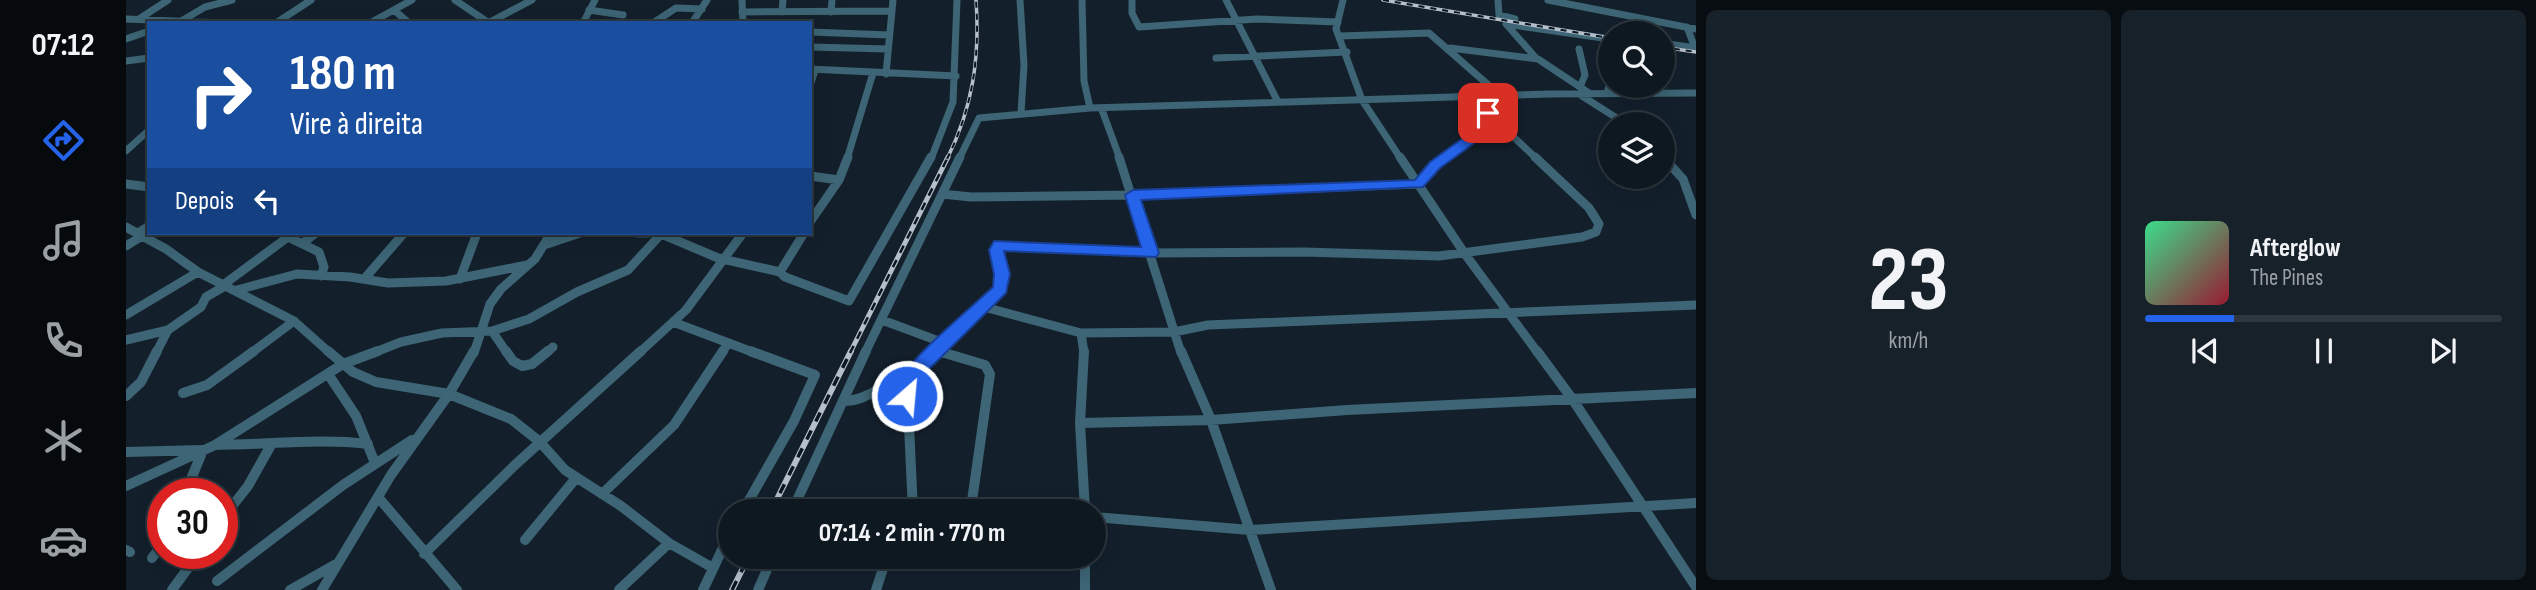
<!DOCTYPE html>
<html lang="pt">
<head>
<meta charset="utf-8">
<style>
  body { margin:0; font-family:"Sofia Sans Condensed",sans-serif; background:#17212a; color:#f1f3f6; height:100vh; display:flex; flex-direction:column; font-size:26px; white-space:nowrap }
  * { box-sizing:border-box; margin:0 }
  p { font-size:23px; color:#9ba0a5 }
  .icon { flex:none; width:38px; height:38px; fill:none; stroke:currentColor; stroke-width:2; stroke-linecap:round; stroke-linejoin:round }
  .map { position:relative; flex:1; overflow:hidden }
  .panel { display:flex; flex-direction:column; gap:10px; padding:10px; background:#080d12; width:840px }
  .panel>* { flex:none }
  .guide { position:absolute; left:21px; top:21px; width:665px; height:214px; border-radius:0px; box-shadow:0 4px 18px #0003,0 0 0 2px #2e373f; background:#1a4fa0; color:#fff; overflow:hidden }
  .controls { position:absolute; left:1472px; top:21px; display:grid; gap:14px }
  .controls a { display:grid; place-items:center; width:77px; height:77px; border-radius:50%; background:#0e1821; box-shadow:0 4px 18px #0003,0 0 0 2px #2e373f; font-size:35px }
  .speed { position:absolute; left:21px; top:478px; display:flex; gap:14px; font-size:35px; font-weight:700; text-align:center }
  .speed>* { display:grid; place-content:center; width:91px; height:91px; border-radius:50%; background:#0e1821; box-shadow:0 4px 18px #0003,0 0 0 2px #2e373f; line-height:1 }
  .speed .limit { border:10px solid #d22; background:#fff; color:#111 }
  .pin { position:absolute; display:grid; place-items:center; width:60px; height:60px; color:#fff; margin:-30px; border-radius:14px; box-shadow:0 4px 10px #0006 }
  .me { position:absolute; width:77px; margin:-38px; rotate:27deg; stroke-linejoin:round; filter:drop-shadow(0 0 5px #0008) }
  .turn { display:flex; align-items:center; gap:24px; height:147px; padding:0 28px; font-size:32px }
  .turn .icon { width:91px; height:91px; stroke-width:2.5 }
  .turn b { display:block; font-size:49px; line-height:60px }
  .then { display:flex; align-items:center; height:66px; padding:0 28px; background:#0003; gap:14px; font-size:26px }
  .panel .card { flex:1; display:flex; flex-direction:column; justify-content:center; gap:10px; min-width:0; padding:0 24px; border-radius:10px; background:#17212a }
  .panel .dial { align-items:center; gap:0 }
  .dial b { font-size:91px; line-height:1 }
  .song { display:flex; align-items:center; gap:21px }
  .cover { width:84px; height:84px; border-radius:10px; background:linear-gradient(135deg,hsl(150 70% 55%),hsl(350 70% 35%)) }
  .played { height:7px; border-radius:4px; background:linear-gradient(90deg,#2563eb 25%,#2e373f 25%) }
  .keys { display:flex; justify-content:space-around; direction:ltr }
  .panel .tiles { flex:1; display:grid; gap:10px; grid-template-columns:repeat(2,1fr) }
  .trip { position:absolute; left:592px; top:499px; width:388px; height:70px; border-radius:35px; background:#0e1821; box-shadow:0 4px 18px #0003,0 0 0 2px #2e373f; font-weight:700; line-height:70px; text-align:center }
  main { display:flex; flex:1; min-height:0 }
  .tab-bar { display:flex; flex-direction:column; width:126px; justify-content:space-around; align-items:center; background:#060a0d; color:#9ba0a5 }
  .tab-bar .icon { width:49px; height:49px }
  .tab-bar .on { color:#2563eb }
  .tab-bar b { font-size:32px; color:#f1f3f6 }
  .map>svg:first-child { display:block }
  .lines { fill:none; stroke-linecap:round; stroke-linejoin:round }
  .minor-far2 { stroke:#3d6575; stroke-width:7 }
  .minor-far1 { stroke:#3d6575; stroke-width:9 }
  .minor { stroke:#3d6575; stroke-width:10 }
  .rail-far2-casing { stroke:#b5bfc9; stroke-width:3.5 }
  .rail-far1-casing { stroke:#b5bfc9; stroke-width:5 }
  .rail-casing { stroke:#b5bfc9; stroke-width:6 }
  .rail-far2 { stroke:#0a1723; stroke-width:2; stroke-dasharray:6; stroke-linecap:butt }
  .rail-far1 { stroke:#0a1723; stroke-width:2.5; stroke-dasharray:8; stroke-linecap:butt }
  .rail { stroke:#0a1723; stroke-width:3.5; stroke-dasharray:10; stroke-linecap:butt }
  .route { fill:#2563eb; stroke:#184099; stroke-width:2 }
</style>
</head>
<body>
<main>
<nav class="tab-bar">
<b>07:12</b>
<svg class="icon on" aria-label="directions" viewBox="0 0 24 24"><path d="M12 3l9 9-9 9-9-9zM9 14v-3h6M13 9l2 2-2 2"/></svg>
<svg class="icon" aria-label="music" viewBox="0 0 24 24"><path d="M9 18V5l10-2v13"/><circle cx="6" cy="18" r="3"/><circle cx="16" cy="16" r="3"/></svg>
<svg class="icon" aria-label="phone" viewBox="0 0 24 24"><path d="M5 4h4l2 5-3 2q2 4 5 5l2-3 5 2v4C11 20 4 13 5 4z"/></svg>
<svg class="icon" aria-label="climate" viewBox="0 0 24 24"><path d="M12 3v18M4 7l16 10M4 17L20 7"/></svg>
<svg class="icon" aria-label="car" viewBox="0 0 24 24"><path d="M5 17H2v-5l4-1 3-4h7l3 4 3 1v5h-3M9 17h6M6 11h13"/><circle cx="7" cy="17" r="2"/><circle cx="17" cy="17" r="2"/></svg>
</nav>
<div class="map">
<svg width="1570" height="590" viewBox="0 0 1570 590">
  <rect width="100%" height="100%" fill="#13202c"/>
  <g class="lines">
    <!-- minor-far2 -->
    <path class="minor-far2" d="M329,0L363,23
      M616,0L617,23
      M894,0L898,65L895,113
      M956,0L958,81L964,108
      M1006,0V13L1013,27L1131,19L1212,22
      M1100,0L1152,102
      M1217,0L1210,29L1236,100L1275,159
      M1372,0L1373,15L1389,19
      M1422,0L1570,29
      M463,10L497,15
      M269,11L283,23
      M616,12L766,11
      M656,12L657,0
      M705,12L706,0
      M0,19L96,23
      M13,19L42,0
      M57,20L79,7L106,0
      M150,23L185,0
      M244,23L286,0
      M362,23L406,0
      M457,23L469,0
      M527,23L550,8L576,9
      M566,23L581,0
      M684,32L763,35
      M1214,36L1303,33L1376,97L1356,119L1342,141L1318,159
      M0,39L23,31
      M1536,43L1569,48L1561,27
      M684,47L762,49
      M1324,48L1412,59L1463,93
      M1453,49L1459,75L1454,87
      M1090,58L1221,52
      M1410,58L1380,24L1484,39
      M0,61L23,58
      M684,69L830,76
      M760,74L767,0
      M684,86L689,70
      M1481,93L1484,83
      M1453,94L1500,124
      M976,110L994,159
      M1362,113L1411,159
      M0,151L23,130
      M1536,156L1538,159
      M721,159L747,73
      M805,159L827,102L831,0
      M833,159L853,118L964,108L1424,94L1570,93"/>
    <!-- minor-far1 -->
    <path class="minor-far1" d="M993,157L1055,353
      M1274,157L1339,254L1412,353
      M1537,157L1557,179L1570,215
      M684,176L713,180
      M0,184L23,187
      M816,194L845,197L1007,195L1292,184L1320,157
      M684,222L713,180L722,157
      M0,227L40,249L72,272L168,321L204,353
      M12,233L23,226
      M512,233H522
      M533,233L592,258L654,272L659,277L723,301L805,157
      M177,243L190,233
      M418,245L454,233
      M0,246L16,236
      M654,272L678,233
      M239,278L278,233
      M334,279L351,233
      M97,285L162,237L193,252L198,267L195,276
      M111,290L171,274L224,277L262,283L320,281L401,265
      M858,307L955,333L1048,332L1082,325L1570,305
      M0,315L72,272
      M756,320L818,343
      M547,322L629,353
      M42,330L75,307L80,297L99,286
      M366,331L381,353
      M955,333L958,353
      M0,340L42,330L30,353
      M812,351L817,353
      M125,353L168,321
      M247,353L275,342L316,333L366,331L403,319L451,292L502,270L536,233
      M348,353L364,304L375,289L409,259L425,233
      M420,353L427,347
      M513,353L560,310L617,233
      M596,353L602,343
      M739,353L834,157
      M809,353L874,289L876,278L871,246L1025,253L1178,252L1313,256L1456,237L1470,232L1473,224L1463,208L1409,157"/>
    <!-- minor -->
    <path class="minor" d="M202,351L227,372L250,382L323,394L385,419L414,442L439,470L495,506L543,543L587,568
      M380,351L387,361L396,366L406,364L422,351
      M812,351L859,365L864,374L846,501
      M958,351L954,423L959,511
      M1055,351L1085,420L1145,590
      M1411,351L1447,400L1570,587
      M202,374L230,416L249,463
      M57,393L81,385L128,351
      M0,396L15,382L31,351
      M717,401C742,402 759,380 784,378
      M954,423L1085,420L1221,410L1570,393
      M89,445C140,445 191,438 242,444
      M0,452L77,450L59,494
      M0,486L89,445L217,364L252,351
      M476,494L548,425L597,351
      M252,497L331,590
      M617,511L668,421L689,375L624,351
      M666,511L740,351
      M787,511L781,383L811,351
      M968,517L1124,530L1570,503
      M96,519L122,486L145,445
      M399,540L450,478
      M0,550L4,552
      M298,554L389,465L515,351
      M959,556V590
      M26,558L37,544
      M91,581L217,485L286,440
      M46,590L73,553
      M164,590L210,564
      M196,590L265,475L323,394L348,351
      M493,590L543,543
      M577,590L604,533
      M632,590L647,556
      M750,590L761,556"/>
    <defs>
      <path id="rail-far2" d="M1257,0L1484,38
        M1536,47L1570,52
        M821,159C847,107 854,57 850,0"/>
      <path id="rail-far1" d="M724,353L822,157"/>
      <path id="rail" d="M645,511L725,351
        M606,590L623,556"/>
    </defs>
    <!-- rail-far2 casing -->
    <use href="#rail-far2" class="rail-far2-casing"/>
    <!-- rail-far1 casing -->
    <use href="#rail-far1" class="rail-far1-casing"/>
    <!-- rail casing -->
    <use href="#rail" class="rail-casing"/>
    <!-- rail-far2 -->
    <use href="#rail-far2" class="rail-far2"/>
    <!-- rail-far1 -->
    <use href="#rail-far1" class="rail-far1"/>
    <!-- rail -->
    <use href="#rail" class="rail"/>
  </g>
  <!-- route -->
  <path class="route" d="M1362,109L1369,113L1347,144L1314,168L1297,187L1015,200L1033,253L1030,257L878,251L884,274L880,293L796,376L790,384L787,401L781,403L775,401C771,394 771,386 774,380C785,357 846,307 867,287L868,274L863,250L868,241L1015,247L999,195L1007,190L1289,180L1304,162L1337,138L1357,110Z"/>
</svg>
<div class="controls">
<a><svg class="icon" aria-label="search" viewBox="0 0 24 24"><circle cx="10" cy="10" r="6"/><path d="M15 15l6 6"/></svg></a>
<a><svg class="icon" aria-label="layers" viewBox="0 0 24 24"><path d="M12 4l9 5-9 5-9-5zM3 14l9 5 9-5"/></svg></a>
</div>
<div class="speed"><div class="limit">30</div></div>
<div class="pin" style="left:1362px;top:113px;background:#d93025"><svg class="icon" aria-label="arrive" viewBox="0 0 24 24"><path d="M6 21V4h12l-3 4 3 4H6"/></svg></div>
<svg class="me" style="left:781px;top:396px" viewBox="-20 -20 40 40"><circle r="17" fill="#2563eb" stroke="#fff" stroke-width="3"/><path d="M0-11L8 9 0 5-8 9z" fill="#fff"/></svg>
<div class="trip">07:14 · 2 min · 770 m</div>
<div class="guide">
<div class="turn"><svg class="icon" aria-label="right" viewBox="0 0 24 24"><path d="M7 20v-9h11M14 6l5 5-5 5"/></svg><div><b>180 m</b>Vire à direita</div></div>
<div class="then">Depois<svg class="icon" aria-label="left" viewBox="0 0 24 24"><path d="M17 20v-9H6M10 6l-5 5 5 5"/></svg></div>
</div>
</div>
<section class="panel">
<div class="tiles">
<div class="card dial"><b>23</b><p>km/h</p></div>
<div class="card">
<div class="song"><i class="cover"></i><div><b>Afterglow</b><p>The Pines</p></div></div>
<div class="played"></div>
<div class="keys"><svg class="icon" aria-label="previous" viewBox="0 0 24 24"><path d="M18 5L8 12l10 7zM5 5v14"/></svg><svg class="icon" aria-label="pause" viewBox="0 0 24 24"><path d="M8 5v14M16 5v14"/></svg><svg class="icon" aria-label="next" viewBox="0 0 24 24"><path d="M6 5l10 7-10 7zM19 5v14"/></svg></div>
</div>
</div>
</section>
</main>
</body>
</html>
